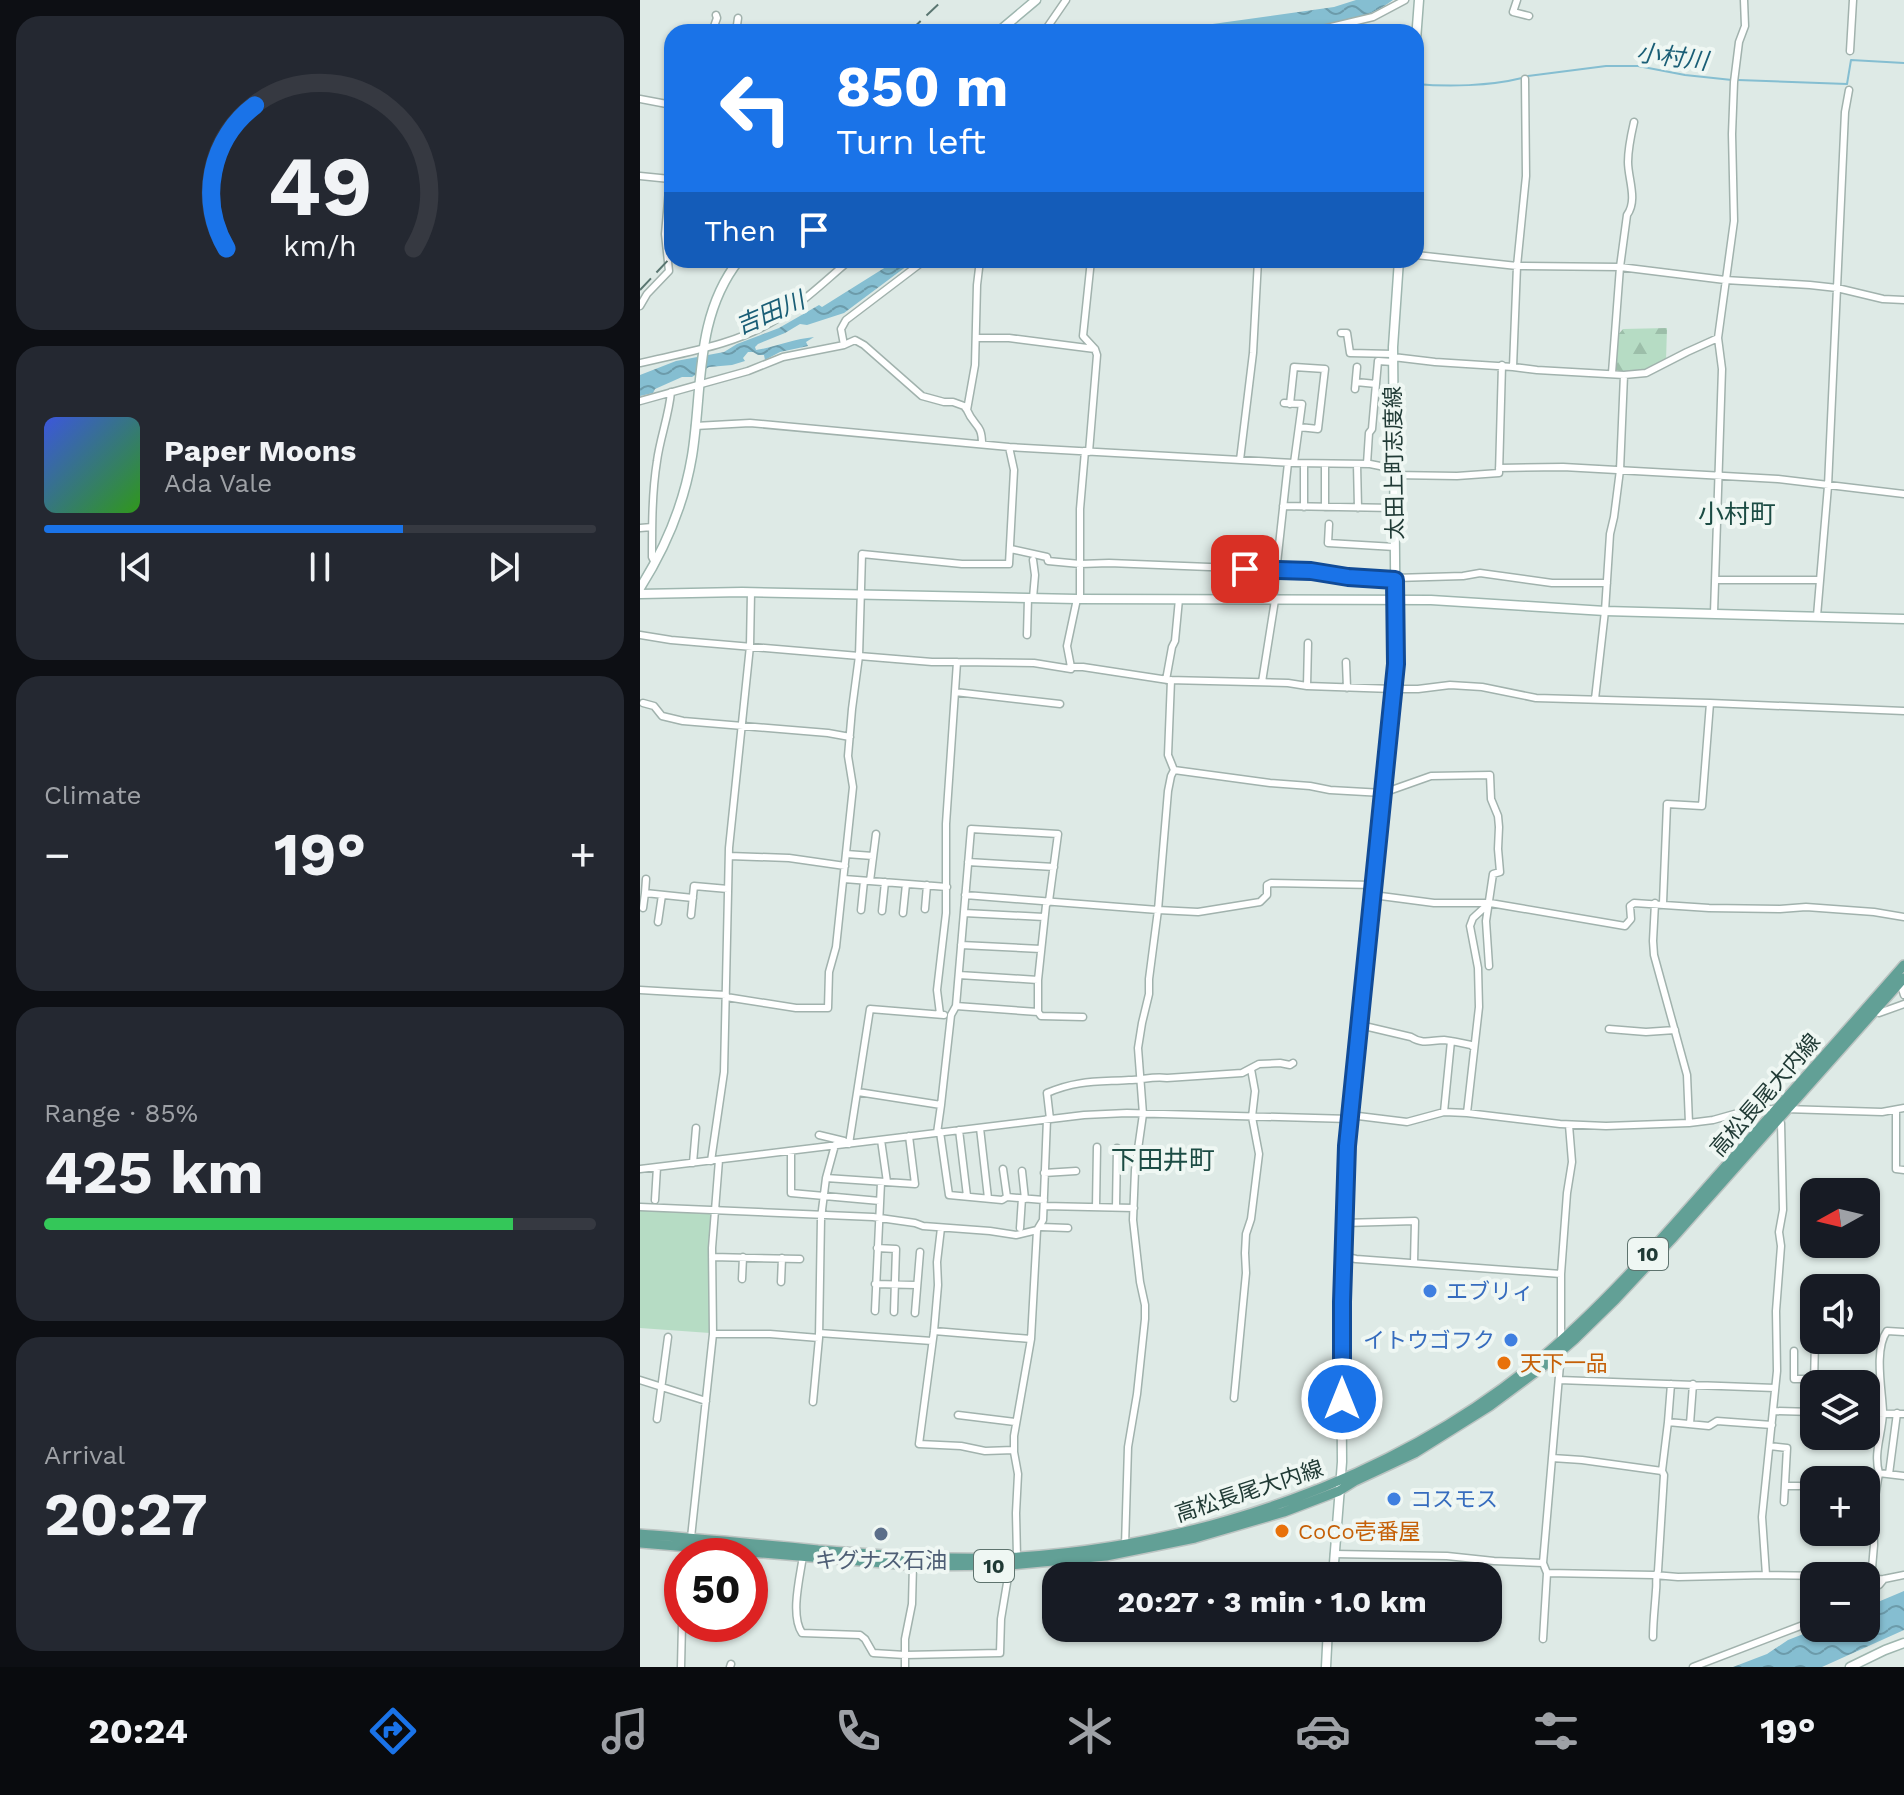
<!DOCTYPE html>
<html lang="en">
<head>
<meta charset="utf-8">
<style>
  body { margin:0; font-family:"Work Sans","Noto Sans JP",sans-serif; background:#242831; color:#f1f3f6; height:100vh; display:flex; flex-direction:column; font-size:30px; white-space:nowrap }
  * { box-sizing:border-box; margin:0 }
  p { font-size:26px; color:#9ea1a6 }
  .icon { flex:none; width:44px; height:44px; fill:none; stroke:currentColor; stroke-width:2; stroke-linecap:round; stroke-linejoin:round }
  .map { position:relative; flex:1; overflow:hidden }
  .panel { display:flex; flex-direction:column; gap:16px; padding:16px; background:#0d0f14; width:640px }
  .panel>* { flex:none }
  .hud { position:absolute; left:24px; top:24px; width:760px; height:244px; border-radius:24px; box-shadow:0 2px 6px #0004; background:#1a73e8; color:#fff; overflow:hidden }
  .needle { width:52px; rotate:262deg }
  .controls { position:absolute; left:1160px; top:1178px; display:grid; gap:16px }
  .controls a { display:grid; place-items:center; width:80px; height:80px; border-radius:16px; background:#171b24; box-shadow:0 2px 6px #0004; font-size:40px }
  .speed { position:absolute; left:24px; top:1538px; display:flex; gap:16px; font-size:40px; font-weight:700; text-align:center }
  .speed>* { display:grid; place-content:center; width:104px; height:104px; border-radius:50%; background:#171b24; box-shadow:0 2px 6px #0004; line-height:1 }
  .speed .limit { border:12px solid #d22; background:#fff; color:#111 }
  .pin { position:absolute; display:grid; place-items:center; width:68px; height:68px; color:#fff; margin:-34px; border-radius:16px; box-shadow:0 4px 12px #0006 }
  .me { position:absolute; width:88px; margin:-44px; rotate:0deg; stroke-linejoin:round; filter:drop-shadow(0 0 6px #0008) }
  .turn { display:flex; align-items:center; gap:28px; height:168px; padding:0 40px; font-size:36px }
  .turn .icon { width:104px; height:104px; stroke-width:2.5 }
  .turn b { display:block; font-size:56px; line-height:68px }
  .then { display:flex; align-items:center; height:76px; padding:0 40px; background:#0003; gap:16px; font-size:30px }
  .big { font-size:60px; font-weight:700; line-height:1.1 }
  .panel .card { flex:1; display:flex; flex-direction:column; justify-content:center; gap:12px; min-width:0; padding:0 28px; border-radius:24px; background:#242831 }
  .panel .dial { align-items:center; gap:0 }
  .dial svg { height:208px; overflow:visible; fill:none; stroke:#363941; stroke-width:7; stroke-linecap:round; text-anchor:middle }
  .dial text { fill:#f1f3f6; stroke:none }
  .song { display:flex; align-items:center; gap:24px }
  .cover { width:96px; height:96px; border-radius:12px; background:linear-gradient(135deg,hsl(230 70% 55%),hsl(110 70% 35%)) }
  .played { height:8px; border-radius:4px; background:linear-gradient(90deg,#1a73e8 65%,#363941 65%) }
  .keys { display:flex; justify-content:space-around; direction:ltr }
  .heat { display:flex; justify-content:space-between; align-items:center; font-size:44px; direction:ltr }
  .charge { height:12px; border-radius:6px; background:linear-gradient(90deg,#34c759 85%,#363941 0) }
  .trip { position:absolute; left:402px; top:1562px; width:460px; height:80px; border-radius:24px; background:#171b24; box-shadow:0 2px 6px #0004; font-weight:700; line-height:80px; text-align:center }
  .tabs { display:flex; height:128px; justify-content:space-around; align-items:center; background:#090b0e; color:#9ea1a6 }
  .tabs .icon { width:56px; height:56px }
  .tabs .active { color:#1a73e8 }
  .tabs b { font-size:36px; color:#f1f3f6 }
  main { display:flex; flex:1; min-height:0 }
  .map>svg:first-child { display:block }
  .forest { fill:url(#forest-firs) }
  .pitch { fill:#b6dcc4 }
  .water { fill:url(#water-waves) }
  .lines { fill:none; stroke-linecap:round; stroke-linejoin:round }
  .stream { stroke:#85bed1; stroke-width:2 }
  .street-casing { stroke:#a1b2ad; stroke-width:9 }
  .secondary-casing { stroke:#9eb6af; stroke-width:11 }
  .primary-casing { stroke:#bcc4c2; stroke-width:12 }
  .street { stroke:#fff; stroke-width:6 }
  .secondary { stroke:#fff; stroke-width:8 }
  .primary { stroke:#62a096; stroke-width:9 }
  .rail { stroke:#5a7671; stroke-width:2; stroke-dasharray:16 8; stroke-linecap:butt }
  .route-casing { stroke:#114b97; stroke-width:20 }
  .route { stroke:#1a73e8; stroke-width:14 }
  .shop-dot { fill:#3f7fe0; stroke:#eff7f3; stroke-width:3 }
  .food-dot { fill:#e8710a; stroke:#eff7f3; stroke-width:3 }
  .service-dot { fill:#5c6f8a; stroke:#eff7f3; stroke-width:3 }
  .labels { text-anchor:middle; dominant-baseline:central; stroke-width:8; stroke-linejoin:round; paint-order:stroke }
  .shield { fill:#eff7f3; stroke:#5e736e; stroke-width:2 }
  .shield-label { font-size:20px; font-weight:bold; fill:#203a35 }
  .street-label { font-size:22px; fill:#203a35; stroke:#eff7f3 }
  .shop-label { font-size:22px; fill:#366cbe; stroke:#eff7f3; text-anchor:start }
  .food-label { font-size:22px; fill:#c56008; stroke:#eff7f3; text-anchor:start }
  .service-label { font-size:22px; fill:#4e5e75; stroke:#eff7f3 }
  .water-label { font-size:24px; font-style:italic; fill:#1a5e76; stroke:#eff7f3 }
  .quarter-label { font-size:26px; fill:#1c4c44; stroke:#eff7f3 }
</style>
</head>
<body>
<main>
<section class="panel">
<div class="card dial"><svg viewBox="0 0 100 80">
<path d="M14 69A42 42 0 1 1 86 69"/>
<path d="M14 69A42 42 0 0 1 25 14" stroke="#1a73e8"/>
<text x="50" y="56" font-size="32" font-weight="700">49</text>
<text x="50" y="72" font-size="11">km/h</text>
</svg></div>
<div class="card">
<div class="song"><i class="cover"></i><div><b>Paper Moons</b><p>Ada Vale</p></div></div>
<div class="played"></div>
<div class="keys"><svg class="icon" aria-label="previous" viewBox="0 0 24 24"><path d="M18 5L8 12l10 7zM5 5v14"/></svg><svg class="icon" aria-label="pause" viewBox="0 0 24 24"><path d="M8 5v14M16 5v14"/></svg><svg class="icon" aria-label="next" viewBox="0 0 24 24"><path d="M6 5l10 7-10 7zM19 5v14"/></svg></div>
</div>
<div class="card"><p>Climate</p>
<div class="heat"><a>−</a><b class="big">19°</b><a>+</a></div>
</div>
<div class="card"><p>Range · 85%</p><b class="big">425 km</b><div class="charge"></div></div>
<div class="card"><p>Arrival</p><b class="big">20:27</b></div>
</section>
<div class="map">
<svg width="1264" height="1667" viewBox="0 0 1264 1667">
  <defs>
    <pattern id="forest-firs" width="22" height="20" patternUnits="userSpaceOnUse" patternTransform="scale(2)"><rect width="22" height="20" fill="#b6dcc4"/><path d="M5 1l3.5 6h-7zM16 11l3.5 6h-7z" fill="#9cbea9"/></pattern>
    <pattern id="water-waves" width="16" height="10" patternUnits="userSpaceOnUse" patternTransform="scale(2)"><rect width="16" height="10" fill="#85bed1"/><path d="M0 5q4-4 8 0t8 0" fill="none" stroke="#6c9baa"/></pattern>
  </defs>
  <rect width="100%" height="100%" fill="#deeae6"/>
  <!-- forest -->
  <path class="forest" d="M1027,328L1026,360C1007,372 997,375 974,370L977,336L983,329Z"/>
  <!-- pitch -->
  <path class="pitch" d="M0,1206L72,1211L68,1251L70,1333L0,1328Z"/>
  <!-- water -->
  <path class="water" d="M716,0H753C697,43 583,32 515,32L694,7Z
    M257,260H275L204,313L167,325L160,324L145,333L118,344L115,347L116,350C135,347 154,339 174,337L166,342L168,346L140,352L125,360L124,355H118L113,352H108L103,358L105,361L92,365L69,367L52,377H42L15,389L13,393L0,396V375L36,361L84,352L97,344L139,328L179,305L182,307Z
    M1264,1591V1630L1182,1667H1093L1127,1654L1148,1640L1179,1628H1226V1607Z"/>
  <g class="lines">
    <!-- stream -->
    <path class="stream" d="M888,76L966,66H998L1045,75L1092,80
      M1098,80L1207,84L1211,60L1264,63
      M776,84C808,87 850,86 882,78"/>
    <defs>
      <path id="street" d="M877,0L873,12L889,16
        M72,32L77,18L76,15
        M96,32L98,18
        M404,32L426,0
        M670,32L733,17L765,0
        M1210,51L1213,0
        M0,99L32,105
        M0,176L30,179L25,234L29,271L7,294L0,306
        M776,255L877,266L980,267L1085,280L1170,285L1197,288L1243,299L1264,300
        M340,260L337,285L335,365L327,410C334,427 342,423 342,444
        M701,333H707L710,353L753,354
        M337,338H369L455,349
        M204,345L201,329L206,320L285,260
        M753,357L795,362L873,367L877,266L886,176L885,79
        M0,363C47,352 95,345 137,319C163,303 186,280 210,260
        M873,367L897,370L984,375L1006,373L1047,352L1078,338
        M972,373L980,267L987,215C998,200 988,179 988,162C988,149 991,135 994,122
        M716,382L736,384
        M715,389L717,367
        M0,401L108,371L143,357L204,345L215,340L224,345L282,396L304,402H313L324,406L327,410
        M644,403L662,404L654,463
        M650,404L654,367L685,369L678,429L659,427
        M55,426L110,423L369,447L654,463L730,464L740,466L753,472
        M449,452L457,355L455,349L443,336L451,260
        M600,460L613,353L618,260
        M664,464V507
        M685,464V507
        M717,464L718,508
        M727,464L729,433L732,429L738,361L753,362
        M859,468L923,467L1138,479L1264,494
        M753,475L817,476L859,473L862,365
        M643,506L754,508
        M689,524L688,543L755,547
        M0,528L12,527
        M371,549L407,557L408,561L440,564L469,563L671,571L708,577L755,580
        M393,560L395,575L393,598
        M15,563L12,557C12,525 12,492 17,461C20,438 29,415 31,392
        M755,578L823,576L840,573L912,583H967
        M1075,580H1180
        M437,599L427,646L431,667H443L528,680L648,683L667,686L753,689H778L810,685L842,687L896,698L1070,703
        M440,599V509L445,451
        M633,600L648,463
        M1074,613L1082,369L1078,338L1094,221L1092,134L1094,82L1099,42L1105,26L1104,0
        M1177,616L1188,486L1205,112L1209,90
        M0,635L31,640L219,656L212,709L208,756L213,787L196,947L189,972L188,1008H156L86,997
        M387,635L388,598
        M317,662L394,663L431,669
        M706,662L707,688
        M526,680L532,647L535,641L539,599
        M531,680L528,755L534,770L531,776L528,791L518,910L558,912L620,902L627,895V885L631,883L734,885
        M622,682L635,600
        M667,686L668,643
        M315,692L420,704
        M955,699L965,611L970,534L974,517L980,470L984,375
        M3,703L14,706L22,716L43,721L188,733L210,737
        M534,770L630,783L670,786L690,790L743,793L791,776L850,775L851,799L858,816L859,827L858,849L860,872L853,874L846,921L849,966
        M206,854L233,856
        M89,856L149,858L205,866
        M328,862L414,867
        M6,879L5,893L53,898
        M204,879L307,887
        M230,881L236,834
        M325,895L518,910L509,979V994L502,1023L498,1048L503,1114L495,1170L493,1220L500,1282L505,1305V1319L497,1394L488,1447L485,1546
        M733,895L794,903H850L985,926L991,919L990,906L994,903L1069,908L1140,909L1166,907L1234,912L1264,917
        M1015,903L1013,941L1014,955L1047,1075L1049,1123
        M1023,903L1027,804L1062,806L1070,703L1264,711
        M3,908L5,893
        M285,909L287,885
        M221,910L224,881
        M242,911L245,882
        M263,913L266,884
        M324,913L404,917
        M51,915L54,886L88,889
        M18,922L22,895
        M321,945L401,949
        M319,975L398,980
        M1260,982L1264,995
        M0,990L86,995
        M1235,1010L1239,1013L1264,1004
        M398,1012L401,1016L443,1017
        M300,1014L297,990L306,913V824L317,662H292L219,656L222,554L322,564H369L374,470L369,447
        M720,1025L771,1037C783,1045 792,1040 804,1040C813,1041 822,1043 831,1045L834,1048
        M969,1029L1006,1032L1035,1030
        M218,1092L301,1105L297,1133
        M301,1105L311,1015L316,1006L331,829L418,834L409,901L406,905L398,980V1012L316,1006
        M1145,1109L1242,1112L1264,1108
        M1256,1110V1169L1264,1170
        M804,1112L811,1041
        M827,1113L839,1007L838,968L830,926L833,918L845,907
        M710,1115L767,1122L804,1112L827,1113L920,1124L966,1126L1049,1123L1073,1120L1105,1111L1134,1109
        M410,1119L407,1093C437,1080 457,1082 489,1080C502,1080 513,1076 527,1078L602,1073L619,1064L640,1063L650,1065L653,1063
        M340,1128L348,1198
        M319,1130L327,1196
        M300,1132L309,1195L362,1200L367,1197L404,1200
        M179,1135L204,1141L209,1144L230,1009L304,1015
        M241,1140L247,1182
        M195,1145L186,1178L275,1184L269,1136
        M151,1151V1193L240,1201
        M71,1161L84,1072L89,848L110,646L111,592
        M53,1163L56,1128
        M0,1169L444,1115L487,1113L710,1119
        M363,1169L367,1197
        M382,1171L385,1199
        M404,1173L436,1171
        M15,1200L17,1167
        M404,1206L494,1208
        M0,1207L233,1217L275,1223L283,1226L350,1231L376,1235L397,1230
        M456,1207L457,1147
        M476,1207L477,1148
        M704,1223L775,1221L774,1263
        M401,1227L428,1228
        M301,1228L297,1262L298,1285L294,1331L279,1444L321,1446L345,1451L374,1450
        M380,1228L382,1198
        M237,1248L256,1249L254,1312
        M703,1256L716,1259L921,1274
        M72,1257L160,1259
        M102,1279L103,1257
        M141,1282L142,1258
        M235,1284L276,1285
        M235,1311L241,1182
        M275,1313L280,1252
        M294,1331L391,1339
        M1264,1332L1247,1331C1234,1349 1242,1389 1243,1411C1243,1432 1233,1452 1239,1473L1264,1476
        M179,1333L292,1341
        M73,1334H130L179,1338
        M921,1341V1274L927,1193L932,1162L929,1125
        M1154,1351V1379H1174
        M0,1380L66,1401
        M919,1380L1135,1388
        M1031,1384L1028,1422L1069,1426L1077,1421L1132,1425
        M1174,1384L1175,1340
        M594,1398L606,1273L605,1253L606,1234L611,1219L619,1154L612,1117L615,1091L611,1069
        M173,1402L179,1338L181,1218L186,1178
        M1134,1411L1174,1412V1406
        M1226,1413L1264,1414
        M318,1415L375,1422
        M17,1419L28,1337
        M1050,1424L1053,1384
        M1168,1435L1169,1412
        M1189,1437V1436
        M1225,1440V1436
        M1130,1446L1147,1448L1144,1502
        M912,1458L942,1460L1022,1471L1028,1422
        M1249,1474L1257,1413
        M1145,1486H1159
        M694,1554L807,1556L854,1561L903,1563L921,1353
        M49,1556L73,1334L72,1248L79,1160
        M163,1556C160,1577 150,1615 162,1633L220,1635L225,1639L233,1653L265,1655L360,1653L361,1619L370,1565L377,1557L376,1513L378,1474L374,1452V1436L391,1339L397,1230L403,1220L407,1119
        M903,1563L907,1573L1014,1575L1038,1577L1126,1575L1187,1576
        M1126,1575L1122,1517L1137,1371L1136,1311L1141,1246L1139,1232L1143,1210L1141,1123L1138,1120
        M1226,1580L1244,1579L1264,1575
        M1231,1580L1234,1545L1233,1509L1239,1473
        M1226,1593L1239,1585L1244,1579
        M1013,1637C1013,1621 1015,1606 1016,1590C1017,1583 1015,1577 1018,1571L1024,1475L1022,1471
        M903,1639L907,1573
        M41,1667L42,1624
        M90,1667L91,1664
        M265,1667V1639L272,1604L273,1565
        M1053,1667L1163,1625L1174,1619"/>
      <path id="secondary" d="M358,32L396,0
        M776,40L779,0
        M0,588C26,547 44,504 52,456C63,389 54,317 99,260
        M0,594L102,592L437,599L791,600L965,611L1264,619
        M693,1576L702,1462L701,1324L707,1146L756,664L753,347L759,260
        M686,1667L688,1628
        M1210,1667L1245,1650L1264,1643"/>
      <path id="primary" d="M0,1534C59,1539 119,1544 178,1550C245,1555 312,1561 379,1557C562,1545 751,1480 894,1364C962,1308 1019,1242 1076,1177C1139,1106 1202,1036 1264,965
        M0,1543L280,1566L370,1565L466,1556L555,1538L644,1512L699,1491L715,1481L775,1453L850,1406L905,1365L935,1339L976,1299L1032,1239L1264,978"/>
    </defs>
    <!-- street casing -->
    <use href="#street" class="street-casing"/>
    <!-- secondary casing -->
    <use href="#secondary" class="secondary-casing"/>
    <!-- primary casing -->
    <use href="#primary" class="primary-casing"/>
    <!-- street -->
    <use href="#street" class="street"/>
    <!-- secondary -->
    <use href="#secondary" class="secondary"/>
    <!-- primary -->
    <use href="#primary" class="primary"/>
    <!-- rail -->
    <path class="rail" d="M269,32L303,0
      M0,290L32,256"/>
  </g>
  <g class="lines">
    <defs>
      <path id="route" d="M605,569L671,571L708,577L755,580L756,664L707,1146L702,1302V1399"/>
    </defs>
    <!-- route casing -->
    <use href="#route" class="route-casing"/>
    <!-- route -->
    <use href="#route" class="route"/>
  </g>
  <!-- markers -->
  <g class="shop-dot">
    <circle cx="790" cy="1291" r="8"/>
    <circle cx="871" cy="1340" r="8"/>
    <circle cx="754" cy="1499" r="8"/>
  </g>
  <g class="food-dot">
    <circle cx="864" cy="1363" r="8"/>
    <circle cx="642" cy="1531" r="8"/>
  </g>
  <circle class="service-dot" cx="241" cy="1534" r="8"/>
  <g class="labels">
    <!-- shield labels -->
    <g class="shield">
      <rect x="988" y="1238" width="40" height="32" rx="6"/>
      <rect x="334" y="1550" width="40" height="32" rx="6"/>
    </g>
    <g class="shield-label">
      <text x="1008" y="1254">10</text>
      <text x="354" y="1566">10</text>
    </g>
    <!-- street labels -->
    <g class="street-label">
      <text transform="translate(754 463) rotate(-91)">太田上町志度線</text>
      <text transform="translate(1125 1095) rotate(-49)">高松長尾大内線</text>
      <text transform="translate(609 1491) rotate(-18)">高松長尾大内線</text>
    </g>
    <!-- shop labels -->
    <g class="shop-label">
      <text x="806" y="1291">エブリィ</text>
      <text x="855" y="1340" text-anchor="end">イトウゴフク</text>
      <text x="770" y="1499">コスモス</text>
    </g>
    <!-- food labels -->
    <g class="food-label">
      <text x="880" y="1363">天下一品</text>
      <text x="658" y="1531">CoCo壱番屋</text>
    </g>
    <!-- service labels -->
    <g class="service-label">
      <text x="241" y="1560">キグナス石油</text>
    </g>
    <!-- water labels -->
    <g class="water-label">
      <text transform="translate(1032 57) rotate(7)">小村川</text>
      <text transform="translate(130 313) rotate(-23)">吉田川</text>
    </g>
    <!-- quarter labels -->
    <g class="quarter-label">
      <text x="1097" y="514">小村町</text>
      <text x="523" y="1160">下田井町</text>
    </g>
  </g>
</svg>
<div class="controls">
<a><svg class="needle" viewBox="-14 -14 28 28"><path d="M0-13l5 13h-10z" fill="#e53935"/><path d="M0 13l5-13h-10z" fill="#9ea1a6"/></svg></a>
<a><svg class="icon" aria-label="sound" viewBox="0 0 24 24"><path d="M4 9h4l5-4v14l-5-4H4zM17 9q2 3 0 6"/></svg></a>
<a><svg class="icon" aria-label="layers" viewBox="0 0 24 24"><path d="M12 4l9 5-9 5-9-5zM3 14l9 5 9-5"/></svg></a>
<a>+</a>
<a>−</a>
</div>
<div class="speed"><div class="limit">50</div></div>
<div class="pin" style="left:605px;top:569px;background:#d93025"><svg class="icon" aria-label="arrive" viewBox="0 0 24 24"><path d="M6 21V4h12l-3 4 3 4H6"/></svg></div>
<svg class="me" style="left:702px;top:1399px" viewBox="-20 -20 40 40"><circle r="17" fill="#1a73e8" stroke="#fff" stroke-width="3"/><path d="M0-11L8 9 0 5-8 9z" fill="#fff"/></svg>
<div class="trip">20:27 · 3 min · 1.0 km</div>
<div class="hud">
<div class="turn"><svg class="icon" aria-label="left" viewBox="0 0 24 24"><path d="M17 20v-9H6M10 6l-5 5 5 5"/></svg><div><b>850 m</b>Turn left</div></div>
<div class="then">Then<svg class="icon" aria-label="arrive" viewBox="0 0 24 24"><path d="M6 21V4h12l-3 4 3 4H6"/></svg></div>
</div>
</div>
</main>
<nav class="tabs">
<b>20:24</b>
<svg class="icon active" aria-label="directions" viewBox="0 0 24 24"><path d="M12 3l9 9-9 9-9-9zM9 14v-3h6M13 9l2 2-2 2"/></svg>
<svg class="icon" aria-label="music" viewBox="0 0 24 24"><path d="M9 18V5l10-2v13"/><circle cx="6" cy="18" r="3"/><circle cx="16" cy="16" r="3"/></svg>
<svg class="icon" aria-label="phone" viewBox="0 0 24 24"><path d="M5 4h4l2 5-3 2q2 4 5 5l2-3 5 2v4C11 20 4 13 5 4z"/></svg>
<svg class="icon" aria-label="climate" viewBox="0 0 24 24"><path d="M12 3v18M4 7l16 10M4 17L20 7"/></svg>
<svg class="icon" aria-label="car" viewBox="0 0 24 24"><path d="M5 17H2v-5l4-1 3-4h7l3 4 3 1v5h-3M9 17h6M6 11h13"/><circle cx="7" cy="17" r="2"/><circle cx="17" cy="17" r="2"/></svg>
<svg class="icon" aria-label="filters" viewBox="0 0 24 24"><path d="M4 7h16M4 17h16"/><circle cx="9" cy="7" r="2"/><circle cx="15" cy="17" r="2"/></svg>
<b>19°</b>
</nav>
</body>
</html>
